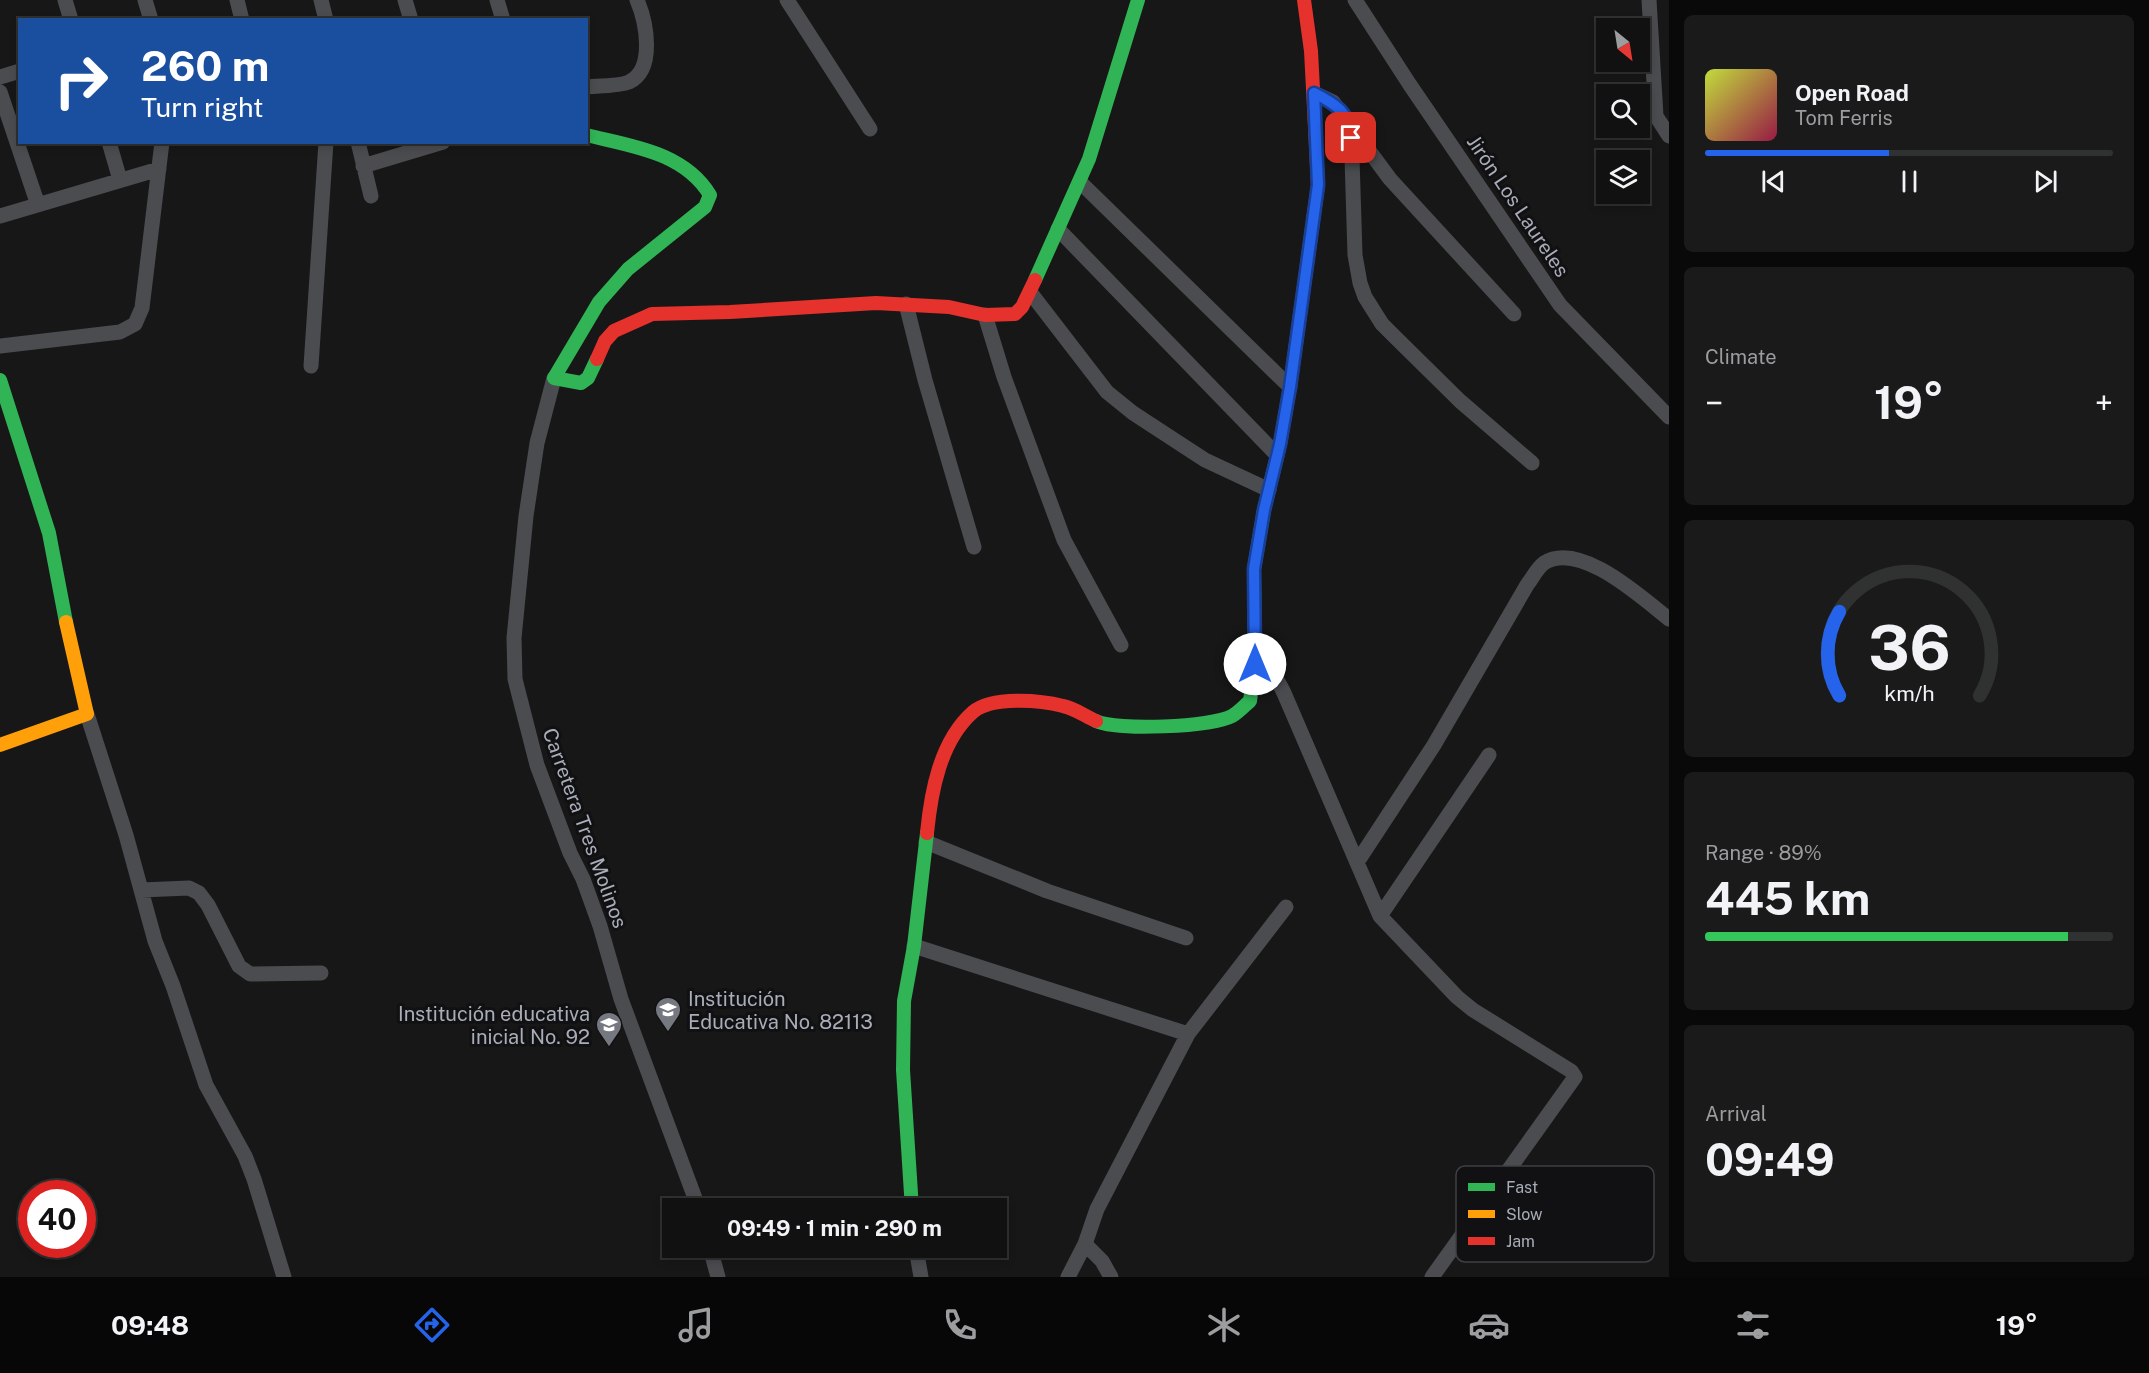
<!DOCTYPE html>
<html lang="en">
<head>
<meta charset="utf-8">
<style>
  body { margin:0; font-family:"Public Sans",sans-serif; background:#1a1a1a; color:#f1f3f6; height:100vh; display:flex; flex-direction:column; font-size:22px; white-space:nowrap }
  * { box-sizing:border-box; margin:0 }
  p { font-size:20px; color:#9c9d9f }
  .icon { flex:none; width:33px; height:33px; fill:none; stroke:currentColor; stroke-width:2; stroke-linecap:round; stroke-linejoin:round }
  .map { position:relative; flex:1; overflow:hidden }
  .drawer { display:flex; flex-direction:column; gap:15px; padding:15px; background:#090909; width:480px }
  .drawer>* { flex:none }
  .guide { position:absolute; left:18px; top:18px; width:570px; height:126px; border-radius:0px; box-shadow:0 3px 9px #0003,0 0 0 2px #303131; background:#1a4fa0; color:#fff; overflow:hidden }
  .needle { width:39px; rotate:150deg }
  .buttons { position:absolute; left:1596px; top:18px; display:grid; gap:12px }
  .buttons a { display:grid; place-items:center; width:54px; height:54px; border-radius:0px; background:#111; box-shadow:0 3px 9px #0003,0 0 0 2px #303131; font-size:30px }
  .speed { position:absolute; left:18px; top:1180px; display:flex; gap:12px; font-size:30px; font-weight:700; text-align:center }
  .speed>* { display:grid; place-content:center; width:78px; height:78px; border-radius:50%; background:#111; box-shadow:0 3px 9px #0003,0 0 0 2px #303131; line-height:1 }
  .speed .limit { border:9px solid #d22; background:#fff; color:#111 }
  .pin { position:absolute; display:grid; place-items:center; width:51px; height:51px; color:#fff; margin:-26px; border-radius:12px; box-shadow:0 3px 9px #0006 }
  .me { position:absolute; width:66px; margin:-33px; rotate:0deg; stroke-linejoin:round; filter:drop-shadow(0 0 4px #0008) }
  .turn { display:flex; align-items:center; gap:21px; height:126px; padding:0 24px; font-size:27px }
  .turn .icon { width:78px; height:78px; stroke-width:2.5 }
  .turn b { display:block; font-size:42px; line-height:51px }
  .big { font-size:45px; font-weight:700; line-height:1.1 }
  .drawer .widget { flex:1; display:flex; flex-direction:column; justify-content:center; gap:9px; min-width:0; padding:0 21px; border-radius:9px; background:#1a1a1a }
  .drawer .dial { align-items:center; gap:0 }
  .dial svg { height:156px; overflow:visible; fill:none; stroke:#303131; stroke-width:7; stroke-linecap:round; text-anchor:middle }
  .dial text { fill:#f1f3f6; stroke:none }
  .song { display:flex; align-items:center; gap:18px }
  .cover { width:72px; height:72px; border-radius:9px; background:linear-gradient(135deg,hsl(70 70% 55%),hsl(340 70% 35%)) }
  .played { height:6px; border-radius:3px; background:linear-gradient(90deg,#2563eb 45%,#303131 45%) }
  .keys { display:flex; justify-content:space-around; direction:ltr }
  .heat { display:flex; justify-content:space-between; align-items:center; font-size:33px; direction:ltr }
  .charge { height:9px; border-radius:4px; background:linear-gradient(90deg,#34c759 89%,#303131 0) }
  .trip { position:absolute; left:662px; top:1198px; width:345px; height:60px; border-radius:0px; background:#111; box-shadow:0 3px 9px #0003,0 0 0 2px #303131; font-weight:700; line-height:60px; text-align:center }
  .tabs { display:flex; height:96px; justify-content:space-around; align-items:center; background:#070707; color:#9c9d9f }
  .tabs .icon { width:42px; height:42px }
  .tabs .on { color:#2563eb }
  .tabs b { font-size:27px; color:#f1f3f6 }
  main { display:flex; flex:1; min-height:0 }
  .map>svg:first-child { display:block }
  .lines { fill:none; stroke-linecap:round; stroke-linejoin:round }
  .street { stroke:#4b4c50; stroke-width:15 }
  .fast { stroke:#30b455; stroke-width:14 }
  .slow { stroke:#ff9f0a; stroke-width:14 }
  .jam { stroke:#e5322d; stroke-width:14 }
  .route-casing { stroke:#184099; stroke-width:15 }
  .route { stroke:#2563eb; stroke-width:10 }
  .labels { text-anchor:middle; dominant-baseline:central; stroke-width:6; stroke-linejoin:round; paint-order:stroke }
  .street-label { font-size:20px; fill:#a8adb8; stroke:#111113 }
  .poi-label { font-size:20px; fill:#a8adb8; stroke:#111113; text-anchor:start }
  .key { fill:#111113; stroke:#3e4045; stroke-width:1.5 }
  .key-label { font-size:16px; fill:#a8adb8 }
</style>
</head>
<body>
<main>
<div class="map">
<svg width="1669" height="1277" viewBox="0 0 1669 1277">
  <rect width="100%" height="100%" fill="#171717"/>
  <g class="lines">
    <!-- street -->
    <path class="street" d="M65,0L71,20
      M145,0L151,20
      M237,0L242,20
      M321,0L326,20
      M405,0L411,20
      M497,0L503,20
      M787,0L870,129
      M1355,0L1410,85L1560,305L1669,417
      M1649,0L1656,116L1669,136
      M0,77L20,71
      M586,87C597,86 620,86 629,82C656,69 646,21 637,0
      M0,92L38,205
      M1314,93L1333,102L1390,179L1514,314
      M1351,125L1355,255L1360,283L1365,297L1382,324L1394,336L1460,401L1532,463
      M109,142L120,180
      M358,142L371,196
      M363,166L443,142
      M1080,182L1290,387
      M0,216L159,169
      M1058,229L1277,455
      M1030,292L1107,392L1133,413L1205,460L1269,490
      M906,304L925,380L974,547
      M985,315L1004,377L1064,540L1121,645
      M0,346L120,332L135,324L142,308L162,142
      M311,366L326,142
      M554,378L537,443L526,516L514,638L515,679L537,765L570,853L583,879L600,926L621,999L699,1209
      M1255,664C1271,669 1277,678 1284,693L1380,916L1489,755
      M87,714L126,835L155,941L173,986L206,1085L245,1156L254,1179L284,1277
      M926,842L1047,891L1186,938
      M1358,861L1434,745L1527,585C1532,579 1537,568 1544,563C1580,540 1642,598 1669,619
      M141,890L189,888L199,893L208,905L239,966L250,974L321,973
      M1380,916L1457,997L1473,1010L1571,1071L1575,1077L1432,1277
      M914,946L1188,1034
      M1085,1244L1097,1209L1188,1034L1286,907
      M710,1248L718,1277
      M916,1248L921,1277
      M1068,1277L1085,1244L1102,1261L1111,1277"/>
    <!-- fast -->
    <path class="fast" d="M586,135C631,146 684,152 710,195L705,207L628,269L599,302L554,378L581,383L588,378L597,359
      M1035,280L1089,159L1138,0
      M0,380L49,533L66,622
      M1096,721C1117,731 1211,727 1232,716C1238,713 1244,706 1250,701L1255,664L1254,569L1264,510L1280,444
      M912,1209L903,1070L904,1001L914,946L927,833"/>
    <!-- slow -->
    <path class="slow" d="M0,745L87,714L66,622"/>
    <!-- jam -->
    <path class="jam" d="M597,359L605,341L614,331L652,314L730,312L876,303L949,307L985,315L1015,314L1022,307L1035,280
      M1280,444L1290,387L1318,185L1311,51L1304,0
      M927,833C931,792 940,741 973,712C992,696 1040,700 1063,706C1074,708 1085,716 1096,721"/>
  </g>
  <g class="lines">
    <defs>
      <path id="route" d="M1255,664L1254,569L1264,510L1280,444L1290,387L1318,185L1314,93C1334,103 1351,113 1351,138"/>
    </defs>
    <!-- route casing -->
    <use href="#route" class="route-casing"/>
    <!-- route -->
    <use href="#route" class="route"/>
  </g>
  <!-- icons -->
  <defs>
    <symbol id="school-pin" viewBox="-11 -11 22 30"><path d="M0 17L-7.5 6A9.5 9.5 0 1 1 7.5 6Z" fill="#757880" stroke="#111113"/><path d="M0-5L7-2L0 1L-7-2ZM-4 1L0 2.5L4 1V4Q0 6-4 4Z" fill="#fff"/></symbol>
  </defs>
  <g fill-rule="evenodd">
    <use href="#school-pin" x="653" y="995" width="30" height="40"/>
    <use href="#school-pin" x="594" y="1010" width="30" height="40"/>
  </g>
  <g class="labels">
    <!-- street labels -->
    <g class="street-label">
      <text transform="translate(1518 206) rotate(56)">Jirón Los Laureles</text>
      <text transform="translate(585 828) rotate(70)">Carretera Tres Molinos</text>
    </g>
    <!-- poi labels -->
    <g class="poi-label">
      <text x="688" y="999">Institución<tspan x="688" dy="23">Educativa No. 82113</tspan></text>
      <text x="590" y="1014" text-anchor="end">Institución educativa<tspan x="590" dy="23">inicial No. 92</tspan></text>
    </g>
  </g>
  <!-- legend -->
  <rect x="1456" y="1166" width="198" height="96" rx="9" class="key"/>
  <rect x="1468" y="1183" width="27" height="8" fill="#30b455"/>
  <rect x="1468" y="1210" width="27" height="8" fill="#ff9f0a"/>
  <rect x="1468" y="1237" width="27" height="8" fill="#e5322d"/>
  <g class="key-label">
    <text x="1506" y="1193">Fast</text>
    <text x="1506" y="1220">Slow</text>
    <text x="1506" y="1247">Jam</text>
  </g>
</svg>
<div class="buttons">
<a><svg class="needle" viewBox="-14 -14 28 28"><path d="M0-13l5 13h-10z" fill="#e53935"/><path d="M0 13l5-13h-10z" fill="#9c9d9f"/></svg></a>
<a><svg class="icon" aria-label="search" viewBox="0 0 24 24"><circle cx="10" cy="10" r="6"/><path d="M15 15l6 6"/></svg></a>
<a><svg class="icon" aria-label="layers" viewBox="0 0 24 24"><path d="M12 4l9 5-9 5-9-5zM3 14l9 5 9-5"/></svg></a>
</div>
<div class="speed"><div class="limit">40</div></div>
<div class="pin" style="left:1351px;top:138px;background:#d93025"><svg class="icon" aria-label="arrive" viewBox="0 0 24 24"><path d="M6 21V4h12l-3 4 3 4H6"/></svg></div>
<svg class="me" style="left:1255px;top:664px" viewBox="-20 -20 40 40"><circle r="19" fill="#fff"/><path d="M0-13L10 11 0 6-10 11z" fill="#2563eb"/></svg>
<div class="trip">09:49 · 1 min · 290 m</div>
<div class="guide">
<div class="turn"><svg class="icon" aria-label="right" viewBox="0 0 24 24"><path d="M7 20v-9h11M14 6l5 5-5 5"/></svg><div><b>260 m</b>Turn right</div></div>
</div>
</div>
<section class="drawer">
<div class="widget">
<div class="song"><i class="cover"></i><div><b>Open Road</b><p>Tom Ferris</p></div></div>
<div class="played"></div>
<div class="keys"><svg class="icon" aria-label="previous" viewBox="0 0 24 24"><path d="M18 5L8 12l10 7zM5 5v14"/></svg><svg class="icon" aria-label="pause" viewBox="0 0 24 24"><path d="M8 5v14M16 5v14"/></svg><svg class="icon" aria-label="next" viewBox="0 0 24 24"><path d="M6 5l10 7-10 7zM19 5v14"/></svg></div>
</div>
<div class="widget"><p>Climate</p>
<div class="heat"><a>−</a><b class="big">19°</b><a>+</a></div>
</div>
<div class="widget dial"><svg viewBox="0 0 100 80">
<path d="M14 69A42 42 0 1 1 86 69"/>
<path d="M14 69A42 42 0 0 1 14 26" stroke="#2563eb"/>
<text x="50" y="56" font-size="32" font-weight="700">36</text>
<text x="50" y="72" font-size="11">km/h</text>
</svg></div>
<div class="widget"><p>Range · 89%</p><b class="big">445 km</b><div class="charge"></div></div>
<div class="widget"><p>Arrival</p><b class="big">09:49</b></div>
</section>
</main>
<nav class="tabs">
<b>09:48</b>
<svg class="icon on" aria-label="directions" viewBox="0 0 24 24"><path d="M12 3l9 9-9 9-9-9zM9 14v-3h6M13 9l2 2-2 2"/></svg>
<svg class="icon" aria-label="music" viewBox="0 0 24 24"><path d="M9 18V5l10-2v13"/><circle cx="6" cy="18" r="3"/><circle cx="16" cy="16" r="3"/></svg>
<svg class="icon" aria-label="phone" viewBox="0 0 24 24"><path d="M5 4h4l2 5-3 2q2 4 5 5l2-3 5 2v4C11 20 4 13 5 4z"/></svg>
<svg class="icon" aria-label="climate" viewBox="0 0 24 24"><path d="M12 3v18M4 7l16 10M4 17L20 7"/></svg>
<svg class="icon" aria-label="car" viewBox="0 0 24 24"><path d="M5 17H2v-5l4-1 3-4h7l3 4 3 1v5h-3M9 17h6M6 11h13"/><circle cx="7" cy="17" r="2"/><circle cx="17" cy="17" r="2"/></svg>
<svg class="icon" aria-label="filters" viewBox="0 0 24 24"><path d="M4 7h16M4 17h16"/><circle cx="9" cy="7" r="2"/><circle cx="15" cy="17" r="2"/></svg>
<b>19°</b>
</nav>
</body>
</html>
